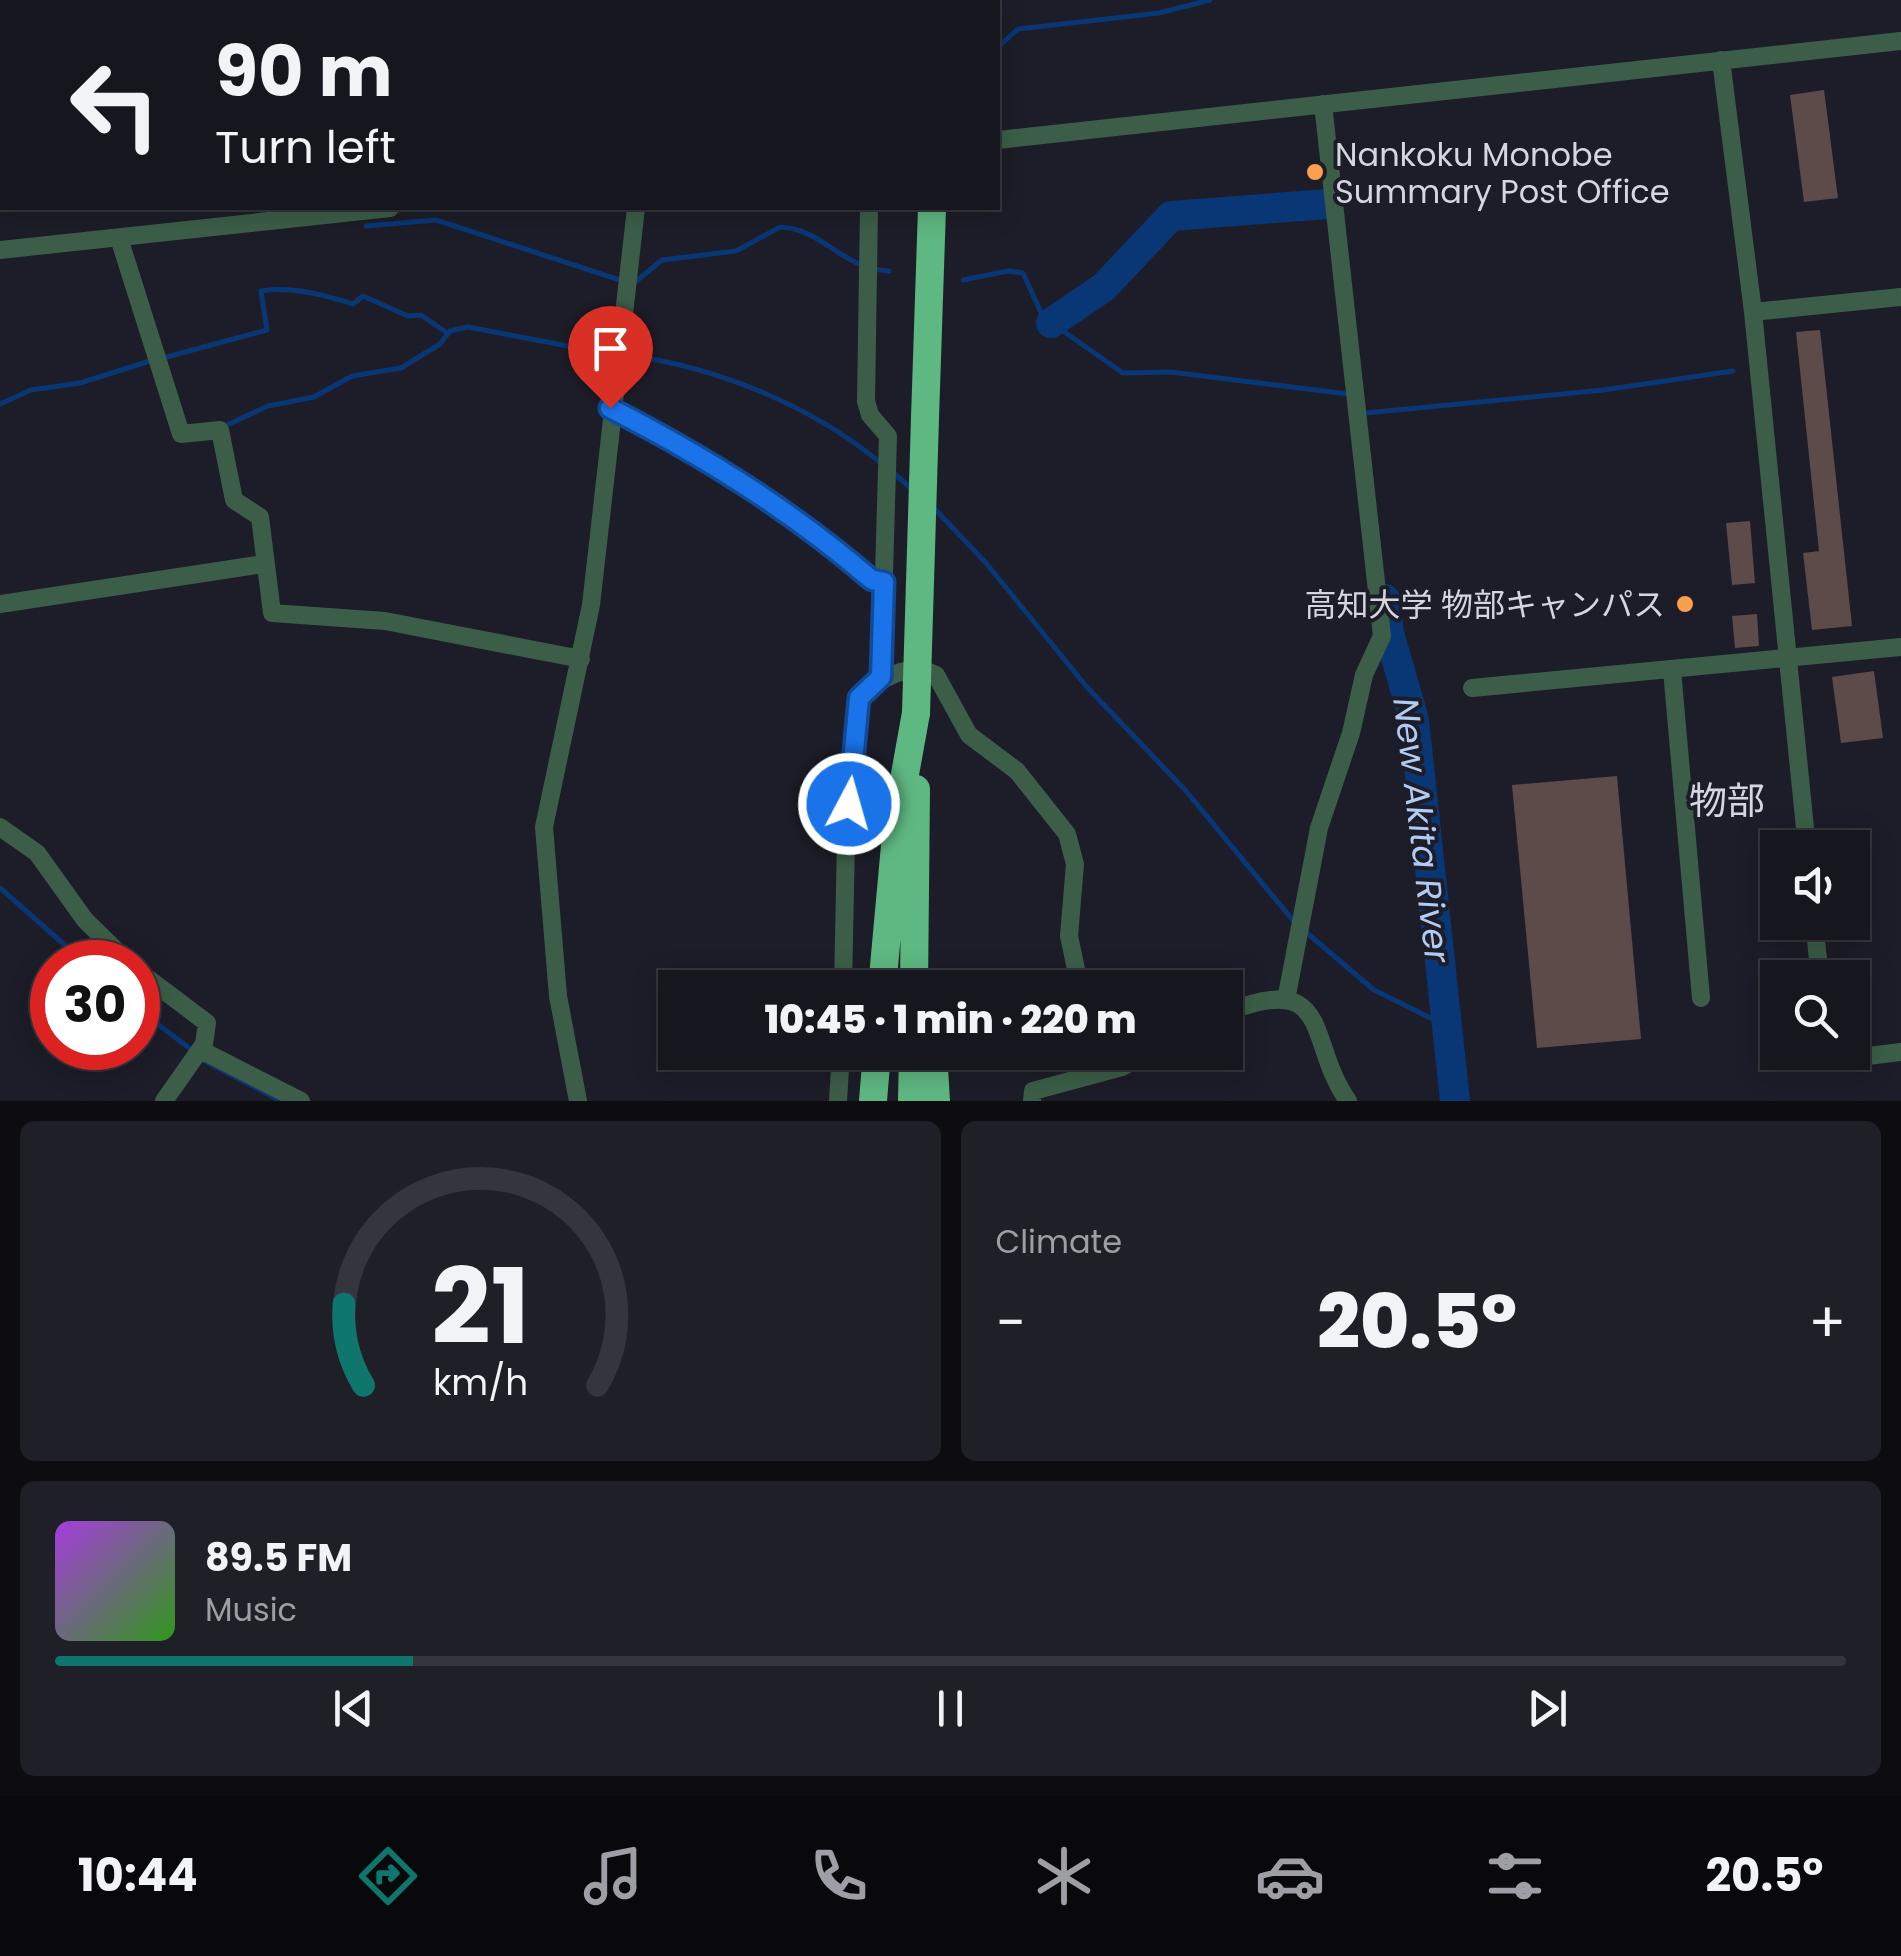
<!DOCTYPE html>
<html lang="en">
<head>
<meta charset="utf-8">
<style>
  body { margin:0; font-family:Poppins,"Noto Sans JP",sans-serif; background:#1f1f28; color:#f1f3f6; height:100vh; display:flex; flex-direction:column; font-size:38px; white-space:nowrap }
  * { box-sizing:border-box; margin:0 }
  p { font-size:32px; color:#9e9fa4 }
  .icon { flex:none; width:55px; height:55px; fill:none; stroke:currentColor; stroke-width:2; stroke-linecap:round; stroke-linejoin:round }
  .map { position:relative; height:1101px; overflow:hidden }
  .side { display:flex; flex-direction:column; gap:20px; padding:20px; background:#0c0c11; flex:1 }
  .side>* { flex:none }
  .top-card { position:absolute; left:0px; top:0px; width:1000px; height:210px; box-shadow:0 5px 25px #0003,0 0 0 2px #35353d; background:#16161f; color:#f1f3f6; overflow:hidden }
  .buttons { position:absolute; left:1760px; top:830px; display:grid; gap:20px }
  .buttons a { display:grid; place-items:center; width:110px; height:110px; border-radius:0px; background:#16161f; box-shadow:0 5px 25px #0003,0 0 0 2px #35353d; font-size:50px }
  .speed { position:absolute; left:30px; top:940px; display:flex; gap:20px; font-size:50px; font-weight:700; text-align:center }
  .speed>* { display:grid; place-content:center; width:130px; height:130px; border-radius:50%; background:#16161f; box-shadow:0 5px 25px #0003,0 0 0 2px #35353d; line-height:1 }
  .speed .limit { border:15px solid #d22; background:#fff; color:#111 }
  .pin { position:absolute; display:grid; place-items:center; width:85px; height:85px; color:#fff; margin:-102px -42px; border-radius:50% 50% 50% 0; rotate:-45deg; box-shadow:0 0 10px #0007 }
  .pin .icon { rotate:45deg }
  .me { position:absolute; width:110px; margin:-55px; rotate:6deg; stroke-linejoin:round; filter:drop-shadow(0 0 8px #0008) }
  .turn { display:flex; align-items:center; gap:35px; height:210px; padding:0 50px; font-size:45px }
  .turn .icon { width:130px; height:130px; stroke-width:2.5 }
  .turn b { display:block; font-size:70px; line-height:85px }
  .big { font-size:75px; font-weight:800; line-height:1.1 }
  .side .tile { flex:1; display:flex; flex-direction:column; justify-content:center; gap:15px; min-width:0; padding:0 35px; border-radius:15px; background:#1f1f28 }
  .side .dial { align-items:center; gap:0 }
  .dial svg { height:260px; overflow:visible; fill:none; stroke:#35353d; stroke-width:7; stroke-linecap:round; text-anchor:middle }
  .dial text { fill:#f1f3f6; stroke:none }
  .song { display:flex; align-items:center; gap:30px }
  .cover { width:120px; height:120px; border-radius:15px; background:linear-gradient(135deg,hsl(280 70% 55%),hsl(110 70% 35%)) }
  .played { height:10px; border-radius:5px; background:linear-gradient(90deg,#0f766e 20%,#35353d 20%) }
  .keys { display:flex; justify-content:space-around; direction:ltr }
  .heat { display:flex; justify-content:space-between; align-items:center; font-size:55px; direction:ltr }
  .side .tiles { flex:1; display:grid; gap:20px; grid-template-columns:1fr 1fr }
  .tile:last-child { grid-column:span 2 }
  .trip { position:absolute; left:658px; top:970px; width:585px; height:100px; border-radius:0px; background:#16161f; box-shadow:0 5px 25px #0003,0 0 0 2px #35353d; font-weight:800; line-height:100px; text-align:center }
  .tab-bar { display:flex; height:160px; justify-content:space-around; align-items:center; background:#09090c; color:#9e9fa4 }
  .tab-bar .icon { width:70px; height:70px }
  .tab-bar .active { color:#0f766e }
  .tab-bar b { font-size:45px; color:#f1f3f6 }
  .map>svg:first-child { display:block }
  .water { fill:#093675 }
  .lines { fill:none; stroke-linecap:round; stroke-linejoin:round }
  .stream { stroke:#093675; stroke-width:5 }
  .river { stroke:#093675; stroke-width:30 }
  .building { fill:#5c4b49 }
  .minor { stroke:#3c5e48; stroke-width:18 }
  .highway { stroke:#5eb881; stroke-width:28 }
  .highway-bridge { stroke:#5eb881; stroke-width:28 }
  .route-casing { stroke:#114b97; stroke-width:25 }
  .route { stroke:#1a73e8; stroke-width:18 }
  .poi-dot { fill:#f99f4d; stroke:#1d1d29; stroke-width:4 }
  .labels { text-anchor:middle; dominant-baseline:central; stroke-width:8; stroke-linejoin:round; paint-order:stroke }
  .poi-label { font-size:32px; fill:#d5d6de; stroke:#1d1d29; text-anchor:start }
  .water-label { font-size:35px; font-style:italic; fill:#b2cbf1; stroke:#1d1d29 }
  .quarter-label { font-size:38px; fill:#d5d6de; stroke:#1d1d29 }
</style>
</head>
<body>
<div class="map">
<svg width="1901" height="1101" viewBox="0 0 1901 1101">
  <rect width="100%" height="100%" fill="#1d1d29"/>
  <!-- water -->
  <path class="water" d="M0,0H182L2,2L0,19Z"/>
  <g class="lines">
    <!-- stream -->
    <path class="stream" d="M998,47L1018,29L1159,13L1210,0
      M0,170L2,169
      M366,226L436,220L620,280
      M963,280L1008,271L1023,273L1043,317L1123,373L1170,372L1348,394
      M634,283L662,260L736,251L780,227C824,229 838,267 889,271
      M624,355C715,366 811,405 882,464
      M163,358L267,330L261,291C291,286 325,295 353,304L363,296L408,316L421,315L447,333
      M0,404L31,390L80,383L150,361
      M1366,413L1603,390L1733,371
      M229,424L268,406L314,397L352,376L401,368L440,344L450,331L468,327L610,354
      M891,471L913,490
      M933,507L986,563L1086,686L1186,791L1296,924
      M0,888L84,962
      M1307,933L1374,990L1447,1026
      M138,1009L193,1051
      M201,1059L281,1101"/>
    <!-- river -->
    <path class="river" d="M1051,323L1104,287L1171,216L1327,204
      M1385,599L1389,633L1414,720L1455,1101"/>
  </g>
  <!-- building -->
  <path class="building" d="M1824,90L1838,198L1804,202L1790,95Z
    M1820,330L1852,626L1812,630L1803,553L1819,551L1796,332Z
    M1750,521L1755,583L1732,585L1726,523Z
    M1757,614L1759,646L1735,648L1732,616Z
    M1874,671L1883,738L1841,743L1832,677Z
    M1617,776L1641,1039L1537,1048L1512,785Z"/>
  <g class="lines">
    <!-- minor -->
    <path class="minor" d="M981,2L985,0
      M1721,60L1753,312
      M0,114H2
      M998,140L1901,41
      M869,208L866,401L870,415L888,436L881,677
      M119,238L181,434L220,430L234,500L260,517L272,613L385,621L581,659
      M0,250L390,208
      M610,407C708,459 787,508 871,581L884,582
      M0,604L264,564
      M1672,670L1701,998
      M1472,688L1901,647
      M0,827L37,853L85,920L128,962
      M1807,848L1753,312L1901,297
      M1814,922L1820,978
      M138,971L207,1023L204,1044L164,1101
      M843,988L846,839L859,698C877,680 910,660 936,675L969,735L1017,771L1067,834L1075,864L1069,936L1080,988
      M1286,1000L1319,828L1351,733L1364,675L1382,636L1323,104
      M1225,1013C1334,969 1306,1042 1348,1101
      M201,1050L301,1101
      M1095,1052L1100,1072
      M1827,1052L1828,1061L1901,1052
      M578,1101L558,996L544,827L591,605L636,208
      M838,1101L841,1052
      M1032,1101L1033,1091L1122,1067L1150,1052"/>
    <!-- highway -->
    <path class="highway" d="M938,2V0
      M925,418L932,208
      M882,988L898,813L916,713
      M914,988L916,789
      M933,1052L936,1101
      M873,1101L877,1052
      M912,1101L913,1052"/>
    <!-- highway-bridge -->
    <path class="highway-bridge" d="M916,713L925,418"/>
  </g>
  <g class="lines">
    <defs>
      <path id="route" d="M610,408C707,458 789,509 872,580L884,582L881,677L859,698L849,804"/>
    </defs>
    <!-- route casing -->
    <use href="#route" class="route-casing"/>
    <!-- route -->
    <use href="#route" class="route"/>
  </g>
  <!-- markers -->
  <g class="poi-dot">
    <circle cx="1315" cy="172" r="10"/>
    <circle cx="1685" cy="604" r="10"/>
  </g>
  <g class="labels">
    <!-- poi labels -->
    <g class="poi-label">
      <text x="1335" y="154">Nankoku Monobe<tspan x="1335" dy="37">Summary Post Office</tspan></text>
      <text x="1665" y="604" text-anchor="end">高知大学 物部キャンパス</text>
    </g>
    <!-- water labels -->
    <g class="water-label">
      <text transform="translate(1422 830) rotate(83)">New Akita River</text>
    </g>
    <!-- quarter labels -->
    <g class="quarter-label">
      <text x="1727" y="800">物部</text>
    </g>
  </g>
</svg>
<div class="buttons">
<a><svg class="icon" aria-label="sound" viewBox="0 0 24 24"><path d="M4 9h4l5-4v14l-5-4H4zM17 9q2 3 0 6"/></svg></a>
<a><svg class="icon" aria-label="search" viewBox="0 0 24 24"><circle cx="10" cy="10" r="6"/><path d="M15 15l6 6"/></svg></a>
</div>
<div class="speed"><div class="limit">30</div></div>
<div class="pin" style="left:610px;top:408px;background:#d93025"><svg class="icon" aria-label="arrive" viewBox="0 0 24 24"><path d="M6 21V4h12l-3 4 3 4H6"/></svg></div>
<svg class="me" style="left:849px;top:804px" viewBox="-20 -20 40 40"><circle r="17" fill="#1a73e8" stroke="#fff" stroke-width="3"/><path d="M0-11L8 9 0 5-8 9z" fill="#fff"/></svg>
<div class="trip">10:45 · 1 min · 220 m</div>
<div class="top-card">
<div class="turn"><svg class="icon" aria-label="left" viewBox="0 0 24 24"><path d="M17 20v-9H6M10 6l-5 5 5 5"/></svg><div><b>90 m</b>Turn left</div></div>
</div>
</div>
<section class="side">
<div class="tiles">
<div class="tile dial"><svg viewBox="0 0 100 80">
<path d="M14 69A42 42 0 1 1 86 69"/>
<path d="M14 69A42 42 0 0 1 8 44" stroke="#0f766e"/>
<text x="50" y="56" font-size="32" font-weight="700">21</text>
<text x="50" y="72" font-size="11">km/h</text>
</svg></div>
<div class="tile"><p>Climate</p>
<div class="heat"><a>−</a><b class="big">20.5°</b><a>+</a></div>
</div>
<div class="tile">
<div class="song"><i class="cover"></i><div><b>89.5 FM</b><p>Music</p></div></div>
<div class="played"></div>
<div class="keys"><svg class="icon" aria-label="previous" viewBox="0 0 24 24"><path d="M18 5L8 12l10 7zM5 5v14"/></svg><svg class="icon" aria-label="pause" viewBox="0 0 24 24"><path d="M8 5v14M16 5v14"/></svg><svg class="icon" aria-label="next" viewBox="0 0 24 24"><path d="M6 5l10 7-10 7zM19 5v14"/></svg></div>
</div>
</div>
</section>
<nav class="tab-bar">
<b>10:44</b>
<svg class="icon active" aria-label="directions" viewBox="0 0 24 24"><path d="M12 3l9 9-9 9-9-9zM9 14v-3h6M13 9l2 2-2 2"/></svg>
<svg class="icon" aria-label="music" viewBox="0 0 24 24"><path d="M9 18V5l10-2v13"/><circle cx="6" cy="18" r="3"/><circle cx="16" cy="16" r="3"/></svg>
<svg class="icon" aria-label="phone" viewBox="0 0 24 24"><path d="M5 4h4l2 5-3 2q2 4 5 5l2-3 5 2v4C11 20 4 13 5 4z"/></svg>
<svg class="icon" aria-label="climate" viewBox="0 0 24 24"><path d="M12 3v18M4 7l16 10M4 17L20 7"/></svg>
<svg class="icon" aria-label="car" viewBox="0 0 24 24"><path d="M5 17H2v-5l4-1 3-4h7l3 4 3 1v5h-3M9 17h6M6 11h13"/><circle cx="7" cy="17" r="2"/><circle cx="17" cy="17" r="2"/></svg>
<svg class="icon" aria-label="filters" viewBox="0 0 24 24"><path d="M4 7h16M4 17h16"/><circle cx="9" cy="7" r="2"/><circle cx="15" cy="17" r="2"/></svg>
<b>20.5°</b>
</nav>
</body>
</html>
